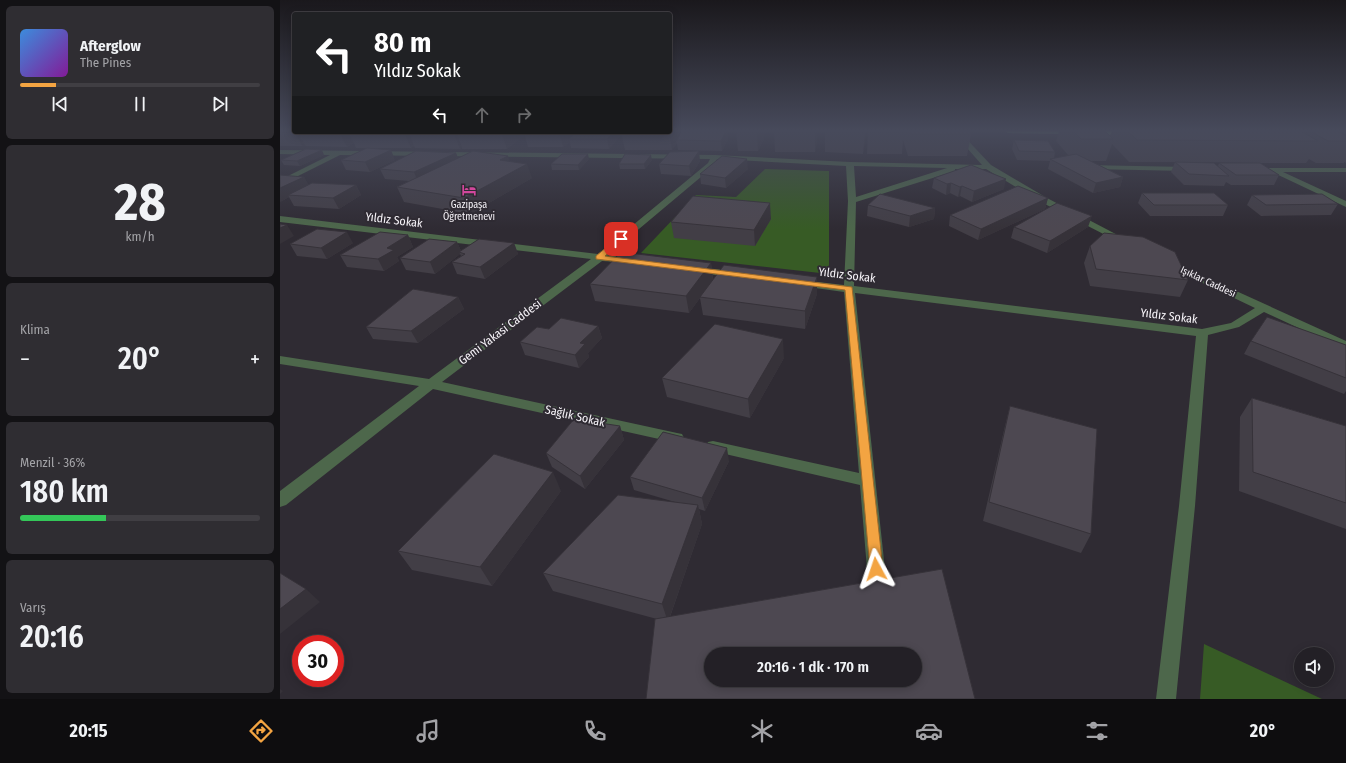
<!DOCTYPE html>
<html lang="tr">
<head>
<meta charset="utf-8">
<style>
  body { margin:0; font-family:"Fira Sans Condensed",sans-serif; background:#2f2d32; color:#f1f3f6; height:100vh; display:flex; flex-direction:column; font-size:15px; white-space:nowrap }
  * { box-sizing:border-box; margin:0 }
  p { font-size:13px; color:#a3a3a7 }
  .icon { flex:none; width:22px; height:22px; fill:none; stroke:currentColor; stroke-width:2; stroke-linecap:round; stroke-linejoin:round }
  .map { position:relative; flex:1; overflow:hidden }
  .drawer { display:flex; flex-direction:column; gap:6px; padding:6px; background:#131215; width:280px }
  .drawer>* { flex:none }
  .guide { position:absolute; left:12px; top:12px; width:380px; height:122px; border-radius:4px; box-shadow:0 2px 10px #0003,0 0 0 1px #403e43; background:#202124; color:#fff; overflow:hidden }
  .buttons { position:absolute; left:1014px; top:647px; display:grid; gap:8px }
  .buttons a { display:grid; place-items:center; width:40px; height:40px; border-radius:50%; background:#232026; box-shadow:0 2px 10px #0003,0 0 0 1px #403e43; font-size:20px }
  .speed { position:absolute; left:12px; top:635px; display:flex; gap:8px; font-size:20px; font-weight:700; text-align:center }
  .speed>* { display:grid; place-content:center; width:52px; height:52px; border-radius:50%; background:#232026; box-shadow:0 2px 10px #0003,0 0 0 1px #403e43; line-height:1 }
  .speed .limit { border:6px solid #d22; background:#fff; color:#111 }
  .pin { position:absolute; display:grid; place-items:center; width:34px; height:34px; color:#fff; margin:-17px; border-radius:8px; box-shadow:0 2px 6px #0006 }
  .me { position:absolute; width:44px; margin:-22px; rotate:355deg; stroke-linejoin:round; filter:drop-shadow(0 0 3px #0008) }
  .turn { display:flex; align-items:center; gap:14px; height:84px; padding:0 16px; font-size:18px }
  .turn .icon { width:52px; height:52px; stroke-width:2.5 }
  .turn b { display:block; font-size:28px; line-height:34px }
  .lanes { display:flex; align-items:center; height:38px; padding:0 16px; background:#0003; justify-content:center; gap:20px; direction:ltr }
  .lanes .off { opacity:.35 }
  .big { font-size:30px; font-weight:600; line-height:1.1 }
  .drawer .widget { flex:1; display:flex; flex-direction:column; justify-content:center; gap:6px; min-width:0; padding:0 14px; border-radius:6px; background:#2f2d32 }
  .drawer .dial { align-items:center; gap:0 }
  .dial b { font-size:52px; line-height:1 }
  .song { display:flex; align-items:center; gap:12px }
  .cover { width:48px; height:48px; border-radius:6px; background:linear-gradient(135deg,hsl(210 70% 55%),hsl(290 70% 35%)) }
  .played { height:4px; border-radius:2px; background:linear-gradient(90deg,#f3a442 15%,#403e43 15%) }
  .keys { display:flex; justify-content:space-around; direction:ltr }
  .heat { display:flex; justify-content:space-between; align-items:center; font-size:22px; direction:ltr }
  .charge { height:6px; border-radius:3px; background:linear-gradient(90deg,#34c759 36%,#403e43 0) }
  .trip { position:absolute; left:424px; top:647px; width:218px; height:40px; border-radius:20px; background:#232026; box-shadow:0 2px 10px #0003,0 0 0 1px #403e43; font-weight:600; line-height:40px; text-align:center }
  .tabs { display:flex; height:64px; justify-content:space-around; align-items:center; background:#0e0d0f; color:#a3a3a7 }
  .tabs .icon { width:28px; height:28px }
  .tabs .selected { color:#f3a442 }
  .tabs b { font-size:18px; color:#f1f3f6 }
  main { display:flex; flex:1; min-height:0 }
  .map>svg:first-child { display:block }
  .green { fill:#375b25 }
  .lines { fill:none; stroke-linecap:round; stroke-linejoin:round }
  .street { fill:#4d674b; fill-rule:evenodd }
  .highway { fill:#75b671; fill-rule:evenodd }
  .wall { fill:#423e46; fill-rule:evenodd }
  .shaded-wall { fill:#363239 }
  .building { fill:#4d4851; stroke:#363239; fill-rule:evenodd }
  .route { fill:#f3a442; stroke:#9e6b2b }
  .labels { text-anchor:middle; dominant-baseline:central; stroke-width:4; stroke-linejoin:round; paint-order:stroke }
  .far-poi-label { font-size:10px; fill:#f6f3f8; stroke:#2f2b33 }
  .far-street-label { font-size:10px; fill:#f6f3f8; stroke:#2f2b33 }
  .street-label { font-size:12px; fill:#f6f3f8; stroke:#2f2b33 }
</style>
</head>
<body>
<main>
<section class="drawer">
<div class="widget">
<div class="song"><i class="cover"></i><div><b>Afterglow</b><p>The Pines</p></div></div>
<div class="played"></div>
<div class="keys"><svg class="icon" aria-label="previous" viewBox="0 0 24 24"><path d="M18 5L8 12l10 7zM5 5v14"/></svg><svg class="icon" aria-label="pause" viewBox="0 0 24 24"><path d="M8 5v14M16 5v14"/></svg><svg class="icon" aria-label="next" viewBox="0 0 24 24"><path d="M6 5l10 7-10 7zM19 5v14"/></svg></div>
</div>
<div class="widget dial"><b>28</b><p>km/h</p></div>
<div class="widget"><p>Klima</p>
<div class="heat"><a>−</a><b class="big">20°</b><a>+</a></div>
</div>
<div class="widget"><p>Menzil · 36%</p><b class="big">180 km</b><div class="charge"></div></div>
<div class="widget"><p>Varış</p><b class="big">20:16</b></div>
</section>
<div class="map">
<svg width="1066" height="699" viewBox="0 0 1066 699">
  <rect width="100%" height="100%" fill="#2f2b33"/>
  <!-- green -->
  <path class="green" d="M485,169L549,171V274L361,253L416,195L456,197Z
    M924,644L1042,699H920Z"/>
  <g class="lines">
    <!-- street -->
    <path class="street" d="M672,131H679L711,165L767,198L849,241L844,244L841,243L761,202L706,169H675V171L576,202L574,286L922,329L951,323L975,308L887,266L885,264L887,262L890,261L1066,341V350L984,312L959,327L928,335L915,506L896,699H876L899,506L916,336L575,293L605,569L602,575L596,577L590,575L587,569L580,485L428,450L426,446L428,442L433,441L579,473L564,292L521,286L516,283L521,280L564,285L568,201L566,166L437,159L434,166L328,255L353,259L355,261L353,263L322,261L162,382L397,433L402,434L404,438L402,442L397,443L153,389L6,505L0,507V491L139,386L0,364V356L149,379L311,259L0,222V216L318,254L428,163L430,159L60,155L0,185V180L50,155L0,154V150L435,155L570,162L702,165ZM574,166L667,168L576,197Z
      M806,165L908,167L912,169L908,171L809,169L805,167Z
      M972,168H1066V172H1003L1066,201V207L992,172H975L971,170Z
      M416,267L453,271L458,274L453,277L412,272L411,270L412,268Z"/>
    <!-- highway -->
    <path class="highway" d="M725,131H849L850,133L847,135L728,133Z"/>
  </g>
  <!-- wall -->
  <path class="wall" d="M0,131H14V132H243L244,135L227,149H182V147L180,149L135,148L134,146L131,148H76L74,143L67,147L26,146L25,145L22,146H0Z
    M390,131H398L399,136L448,139L442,151L398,150L397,143L392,150H345L341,132H390Z
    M456,131H484V139L478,151H458Z
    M494,131H537V140L535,152H495Z
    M545,131H586L583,154L545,152Z
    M588,131L623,132L624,131H689L691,134L687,156H628L623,140L622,154H587Z
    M779,131H825L830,136L832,131H1066V163L1064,162V163H1036L1029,159L1026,163H980L999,175L994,185H951L946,182L944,186L904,185L891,172L895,162H849L832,144L826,161H811L843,177L840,187L813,193L768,169L770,161L737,160L732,149L734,140L775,152L774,159L789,156L776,141ZM920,162L979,163H939L938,166Z
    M244,132H339L340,136L329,149L291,148L290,142L283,147H248Z
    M176,153L178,158L230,161L252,178L190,214L124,202L117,187L129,181L105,179L100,169Z
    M44,155L20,166L4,165L1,160Z
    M309,159L299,170H272L271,164Z
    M61,160H115L90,172L66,170Z
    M372,160L365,169H340L339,164Z
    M420,161L411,176L381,174L379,164Z
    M468,169L446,188L421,184L420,174Z
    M24,177L28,185H76L81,195L59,209L14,206L9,197L0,202Z
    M654,178L724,189L692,202L680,196L678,197L670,193L666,195L652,188Z
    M862,193L948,205L943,216H870L858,203Z
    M972,195L1058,204L1051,215L981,216L967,205Z
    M768,198L765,209L698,240L669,226L670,215Z
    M588,205L655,208L654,219L629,227L587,216Z
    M491,219L475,246L394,238L391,222Z
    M734,227H808L767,253L731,238Z
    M128,235L133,247L117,257L119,261L104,271L67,267L60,255Z
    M177,242L181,251L234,243L238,254L205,279L177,274L172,262L181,256L180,254L155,274L126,270L120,258Z
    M73,243L47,259L17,256L10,244Z
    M810,246L908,280L900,297L810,286L804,263Z
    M431,263L433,279L537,277V294L525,329L423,315L420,298L409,313L315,301L310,284Z
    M178,297L184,309L138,343L93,339L86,327Z
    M318,326L322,338L308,353L309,357L299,368L245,355L240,342L269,329Z
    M971,341L1066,345V391L1064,394L964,354Z
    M504,358L470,418L387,397L382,378Z
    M972,398L1066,426V529L959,491L960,417Z
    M730,406L811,534L801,553L703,521L725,426Z
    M340,426L344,440L305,489L272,467L266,453Z
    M449,461L425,511L419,509L422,524L390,617L377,619L273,591L263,573L395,502L354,490L350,477Z
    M281,491L212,586L132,570L118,551Z"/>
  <!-- shaded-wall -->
  <path class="shaded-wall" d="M14,131V132H18L25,145L22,146Z
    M390,131H398L399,138L396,140L397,143L392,150L389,132Z
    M446,131H448V139L442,151L441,141Z
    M477,131H484V139L478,151Z
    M535,131H537V140L535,152Z
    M585,131H586L585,140L583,154Z
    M59,132H68L74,143L67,147Z
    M124,132H129L134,146L131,148Z
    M173,132H176L182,147L180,149Z
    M221,132H243L244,135L227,149Z
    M279,132H296L289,139L290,142L283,147Z
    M334,132H339L340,136L329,149L327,139Z
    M42,150L44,155L20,166L17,161Z
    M111,150L115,160L90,172L85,162Z
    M419,151L420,161L411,176L409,166Z
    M176,153L180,163L138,182L134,172Z
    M308,154L309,159L299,170L298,165Z
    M371,155L372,160L365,169L364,164Z
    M228,156L233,170L220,160Z
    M467,159L468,169L446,188L445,178Z
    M247,164L252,178L190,214L184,198Z
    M24,177L30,187L8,195L9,197L0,202V188Z
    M843,177L840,187L813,193L816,183Z
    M726,179L724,189L692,202L694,191Z
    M671,183L670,193L666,195L667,184Z
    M76,185L81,195L59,209L53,198Z
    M682,186L680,196L678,197L680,187Z
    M768,198L765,209L698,240L701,229Z
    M490,203L491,219L475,246L474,230Z
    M655,208L654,219L629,227L630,216Z
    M812,216L808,227L767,253L770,241Z
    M7,225L14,236L0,244V228Z
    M67,232L73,243L47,259L41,248Z
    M128,235L133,247L117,257L119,261L104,271L98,259L107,248Z
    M177,242L182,253L179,252L180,254L155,274L150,262Z
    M234,243L238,254L205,279L200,267Z
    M431,263L433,280L409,313L406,296Z
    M537,277V294L525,329V311Z
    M178,297L184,309L138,343L131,331Z
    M318,326L322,338L308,353L309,357L299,368L295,355L300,343Z
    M503,339L504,358L470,418L468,399Z
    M340,426L344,440L305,489L300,476Z
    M447,448L449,461L425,511L422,498Z
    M273,472L281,491L212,586L200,567Z
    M418,505L422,524L388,622L382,604Z
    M26,589L40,602L0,634V609Z
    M0,689L3,691L0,694Z"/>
  <!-- building -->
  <path class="building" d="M402,131H446L441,141L396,140Z
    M589,131H623L624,132H589Z
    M629,131H689L691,134H630Z
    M793,131H825L833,139H801Z
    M848,131H1021L1038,141L857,140Z
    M1030,131H1058L1066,136V141H1048Z
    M1060,131H1066V135Z
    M296,132H334L327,139H289Z
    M734,140L768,141L775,152L739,151Z
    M87,148L111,150L85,162L61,160Z
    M26,149L42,150L17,161L1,160Z
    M136,151L176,153L134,172L100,169Z
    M193,151L228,156L220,160L247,164L184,198L117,187Z
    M419,151L409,166L379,164L390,152Z
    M282,154H308L298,165L271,164Z
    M345,154L371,155L364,164H339Z
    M796,154L843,177L816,183L770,159Z
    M442,156L467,159L445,178L420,174Z
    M895,162L934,163L949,176L909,174Z
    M939,163H980L999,175H956Z
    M691,165L726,179L694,191L682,186L680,187L671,183L667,184L654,178Z
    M0,175L24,177L0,188Z
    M32,183L76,185L53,198L8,195Z
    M738,186L768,198L701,229L670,215Z
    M862,193H934L948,205H874Z
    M600,194L655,208L630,216L588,205Z
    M1042,194L1058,204L986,205L972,195Z
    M413,196L490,203L474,230L391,222Z
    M777,203L812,216L770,241L734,227Z
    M0,224L7,225L0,228Z
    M37,229L67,232L41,248L10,244Z
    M100,232L128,235L107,248L114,250L98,259L60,255Z
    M824,233L863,237L895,252L908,280L816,269L810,246Z
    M149,239L177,242L150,262L120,258Z
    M199,239L234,243L200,267L172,262L185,254L179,252Z
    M341,252L431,263L406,296L310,284Z
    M444,265L537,277L525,311L420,297Z
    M133,289L178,297L131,331L86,327Z
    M987,317L1066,345V378L971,341Z
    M281,318L318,326L300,343L305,344L295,355L240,342L257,327L269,329Z
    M435,324L503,339L468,399L382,378Z
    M972,398L1066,426V503L973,472Z
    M730,406L817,429L811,534L709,502Z
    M294,419L340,426L300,476L266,453Z
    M383,432L447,448L422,498L350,477Z
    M214,454L273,472L200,567L118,551Z
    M338,495L418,505L382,604L263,573Z
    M662,569L695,699H366L375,619ZM431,654H635V680H431Z
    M0,573L26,589L0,609Z"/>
  <!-- sky -->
  <linearGradient id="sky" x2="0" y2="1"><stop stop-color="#1a181c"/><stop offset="0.57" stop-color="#474a5b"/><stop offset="1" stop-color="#474a5b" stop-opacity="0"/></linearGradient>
  <rect width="1066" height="229" fill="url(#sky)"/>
  <!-- route -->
  <path class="route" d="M339,237L345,239L325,256L572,287L603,569L601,573L596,575L592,573L590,569L565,290L316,259V256Z"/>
  <!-- icons -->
  <defs>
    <symbol id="hotel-bare" viewBox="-9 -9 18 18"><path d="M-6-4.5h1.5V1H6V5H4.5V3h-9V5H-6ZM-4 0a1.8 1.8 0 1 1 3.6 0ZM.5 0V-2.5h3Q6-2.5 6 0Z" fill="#d1479c" stroke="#2f2b33" stroke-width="2.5" paint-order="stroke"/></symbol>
  </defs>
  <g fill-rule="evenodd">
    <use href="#hotel-bare" x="179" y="180" width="20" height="20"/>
  </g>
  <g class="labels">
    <!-- far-poi labels -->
    <g class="far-poi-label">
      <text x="189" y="205">Gazipaşa<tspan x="189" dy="12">Öğretmenevi</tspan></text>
    </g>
    <!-- far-street labels -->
    <g class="far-street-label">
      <text transform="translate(928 282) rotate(25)">Işıklar Caddesi</text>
    </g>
    <!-- street labels -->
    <g class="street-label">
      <text transform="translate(114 220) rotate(7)">Yıldız Sokak</text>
      <text transform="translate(567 275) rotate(7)">Yıldız Sokak</text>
      <text transform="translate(889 316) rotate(7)">Yıldız Sokak</text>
      <text transform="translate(220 332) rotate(-37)">Gemi Yakasi Caddesi</text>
      <text transform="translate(295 416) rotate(13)">Sağlık Sokak</text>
    </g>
  </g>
</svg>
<div class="buttons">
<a><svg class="icon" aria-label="sound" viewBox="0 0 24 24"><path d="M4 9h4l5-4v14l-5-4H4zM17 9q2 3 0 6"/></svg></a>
</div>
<div class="speed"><div class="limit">30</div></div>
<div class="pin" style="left:341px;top:239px;background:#d93025"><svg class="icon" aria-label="arrive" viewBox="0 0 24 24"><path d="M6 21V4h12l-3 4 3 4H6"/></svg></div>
<svg class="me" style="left:596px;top:569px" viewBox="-20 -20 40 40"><path d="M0-17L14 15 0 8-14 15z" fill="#f3a442" stroke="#fff" stroke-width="4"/></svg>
<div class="trip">20:16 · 1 dk · 170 m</div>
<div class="guide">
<div class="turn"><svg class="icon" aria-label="left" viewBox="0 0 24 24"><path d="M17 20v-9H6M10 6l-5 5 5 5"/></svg><div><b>80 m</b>Yıldız Sokak</div></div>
<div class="lanes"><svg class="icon" aria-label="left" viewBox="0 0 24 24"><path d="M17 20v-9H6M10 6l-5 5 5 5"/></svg><svg class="icon off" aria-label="ahead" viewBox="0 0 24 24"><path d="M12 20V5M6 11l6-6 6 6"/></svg><svg class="icon off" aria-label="right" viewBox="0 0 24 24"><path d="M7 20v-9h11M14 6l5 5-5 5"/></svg></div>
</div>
</div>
</main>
<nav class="tabs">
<b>20:15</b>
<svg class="icon selected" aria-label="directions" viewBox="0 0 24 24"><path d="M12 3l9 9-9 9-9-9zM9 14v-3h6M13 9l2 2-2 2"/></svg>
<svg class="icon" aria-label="music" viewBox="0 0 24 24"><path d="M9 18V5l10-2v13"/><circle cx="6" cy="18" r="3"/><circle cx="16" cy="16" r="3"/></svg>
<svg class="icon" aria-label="phone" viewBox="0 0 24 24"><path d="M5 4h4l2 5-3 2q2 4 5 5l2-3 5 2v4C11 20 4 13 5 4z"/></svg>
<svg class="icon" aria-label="climate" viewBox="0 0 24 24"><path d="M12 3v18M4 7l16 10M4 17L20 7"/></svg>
<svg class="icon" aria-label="car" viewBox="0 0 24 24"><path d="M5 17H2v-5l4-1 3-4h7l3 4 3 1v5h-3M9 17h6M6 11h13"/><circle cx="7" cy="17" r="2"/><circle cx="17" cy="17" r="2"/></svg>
<svg class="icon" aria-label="filters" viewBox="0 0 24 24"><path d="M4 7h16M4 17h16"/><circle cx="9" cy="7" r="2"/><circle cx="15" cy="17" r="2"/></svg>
<b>20°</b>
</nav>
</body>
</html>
